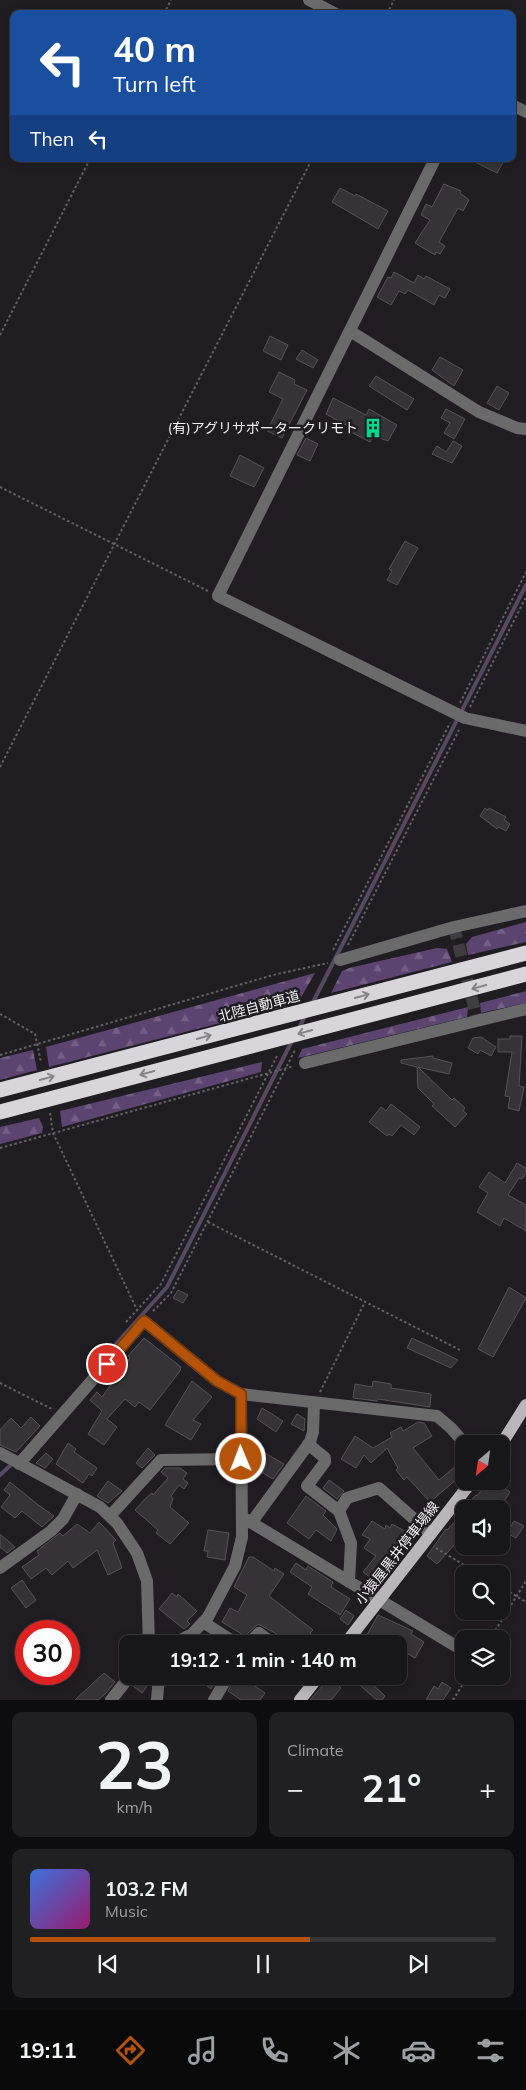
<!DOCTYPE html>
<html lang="en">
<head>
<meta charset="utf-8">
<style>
  body { margin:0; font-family:Mulish,"Noto Sans JP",sans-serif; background:#201f22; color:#f1f3f6; height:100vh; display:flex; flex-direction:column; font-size:19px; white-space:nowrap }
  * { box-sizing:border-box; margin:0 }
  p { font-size:16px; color:#9e9fa2 }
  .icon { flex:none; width:28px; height:28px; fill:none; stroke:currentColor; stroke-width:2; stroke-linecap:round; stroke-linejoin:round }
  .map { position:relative; height:1700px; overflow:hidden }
  .sheet { display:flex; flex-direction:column; gap:12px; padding:12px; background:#0d0c0e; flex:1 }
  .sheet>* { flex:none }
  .top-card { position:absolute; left:10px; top:10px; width:506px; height:152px; border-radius:10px; box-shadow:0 2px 8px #0003,0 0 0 1px #363538; background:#1a4fa0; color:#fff; overflow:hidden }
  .needle { width:32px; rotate:209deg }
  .tools { position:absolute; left:455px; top:1435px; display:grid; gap:10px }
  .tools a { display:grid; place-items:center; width:55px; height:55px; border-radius:10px; background:#171619; box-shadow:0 2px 8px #0003,0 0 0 1px #363538; font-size:25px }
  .speed { position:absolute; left:15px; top:1620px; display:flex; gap:10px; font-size:25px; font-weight:700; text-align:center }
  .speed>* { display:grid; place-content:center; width:65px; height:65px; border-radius:50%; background:#171619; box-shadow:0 2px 8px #0003,0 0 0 1px #363538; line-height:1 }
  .speed .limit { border:8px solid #d22; background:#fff; color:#111 }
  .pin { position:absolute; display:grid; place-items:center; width:42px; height:42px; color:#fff; margin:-21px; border:2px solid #fff; border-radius:50%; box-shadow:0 1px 5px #0007 }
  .me { position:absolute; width:55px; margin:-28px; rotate:359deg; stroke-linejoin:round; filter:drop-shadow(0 0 4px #0008) }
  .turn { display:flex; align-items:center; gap:18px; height:105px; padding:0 20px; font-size:22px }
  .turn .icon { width:65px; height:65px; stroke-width:2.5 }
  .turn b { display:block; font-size:35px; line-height:42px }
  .then { display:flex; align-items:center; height:48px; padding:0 20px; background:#0003; gap:10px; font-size:19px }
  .big { font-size:38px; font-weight:700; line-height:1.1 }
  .sheet .tile { flex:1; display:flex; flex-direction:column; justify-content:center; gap:8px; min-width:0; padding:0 18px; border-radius:10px; background:#201f22 }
  .sheet .dial { align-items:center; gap:0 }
  .dial b { font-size:65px; line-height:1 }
  .song { display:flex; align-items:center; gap:15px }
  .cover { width:60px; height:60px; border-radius:8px; background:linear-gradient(135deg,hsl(220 70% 55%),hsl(320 70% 35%)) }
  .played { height:5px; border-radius:2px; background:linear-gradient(90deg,#b45309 60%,#363538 60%) }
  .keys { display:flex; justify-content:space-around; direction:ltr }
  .heat { display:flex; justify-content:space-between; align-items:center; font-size:28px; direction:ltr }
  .sheet .tiles { flex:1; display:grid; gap:12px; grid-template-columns:1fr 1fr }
  .tile:last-child { grid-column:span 2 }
  .trip { position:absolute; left:119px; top:1635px; width:288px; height:50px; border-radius:10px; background:#171619; box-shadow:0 2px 8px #0003,0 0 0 1px #363538; font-weight:700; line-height:50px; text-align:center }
  .menu { display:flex; height:80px; justify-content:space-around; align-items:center; background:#09090a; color:#9e9fa2 }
  .menu .icon { width:35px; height:35px }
  .menu .current { color:#b45309 }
  .menu b { font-size:22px; color:#f1f3f6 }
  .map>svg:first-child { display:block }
  .forest { fill:url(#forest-firs) }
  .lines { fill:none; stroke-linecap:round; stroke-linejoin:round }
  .stream { stroke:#55485f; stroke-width:4 }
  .building { fill:#353337; stroke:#555357 }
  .minor-tunnel { stroke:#3e3d40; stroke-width:12; stroke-dasharray:12 6; stroke-linecap:butt }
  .path { stroke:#636164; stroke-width:2; stroke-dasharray:2.5 2.5; stroke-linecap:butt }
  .minor { stroke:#6b6a6b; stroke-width:12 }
  .major { stroke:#b9b7bb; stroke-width:12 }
  .highway { stroke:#d8d6da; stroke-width:15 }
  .oneway { stroke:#858387 }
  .route-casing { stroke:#753606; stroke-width:12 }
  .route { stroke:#b45309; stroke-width:9 }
  .labels { text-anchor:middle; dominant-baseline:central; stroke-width:5; stroke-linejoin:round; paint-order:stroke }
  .poi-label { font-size:14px; fill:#f1f0f2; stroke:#1f1d21; text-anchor:end }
  .street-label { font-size:14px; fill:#f1f0f2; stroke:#1f1d21 }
</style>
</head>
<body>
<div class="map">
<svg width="526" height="1700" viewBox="0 0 526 1700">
  <defs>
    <pattern id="forest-firs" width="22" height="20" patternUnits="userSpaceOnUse" patternTransform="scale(1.25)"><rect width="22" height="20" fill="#5c4470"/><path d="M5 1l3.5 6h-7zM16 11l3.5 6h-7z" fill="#745f85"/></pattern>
  </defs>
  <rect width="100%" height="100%" fill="#1f1d21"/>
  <!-- forest -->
  <path class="forest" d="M526,922V942L468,955L466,944L472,937Z
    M437,948L447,949L452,962L331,993L342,971L349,968Z
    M315,973L298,1003L49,1067L46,1047Z
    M526,991V1003L481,1013L480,1003Z
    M468,1007L467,1017L298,1058L302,1049Z
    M33,1050L37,1070L0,1080V1058Z
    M262,1062L261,1072L62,1127L60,1111Z
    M39,1118L43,1127L42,1133L0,1144V1127Z"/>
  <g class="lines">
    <!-- stream -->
    <path class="stream" d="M312,1004L526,585
      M299,1028L306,1014
      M107,1354L167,1287L293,1039
      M0,1475L13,1463"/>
  </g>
  <!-- building -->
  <path class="building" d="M469,159H505L497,173Z
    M444,184L461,191L460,193L469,200L463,211L458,208L439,242L445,246L440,254L436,252L435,255L415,243L430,220L421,215L426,204L432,207Z
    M340,188L355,196L356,194L388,211L378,229L332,202Z
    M394,272L414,283L418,275L424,279L426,276L450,289L445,298L439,295L434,305L408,290L405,294L399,291L391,305L377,297L388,277L391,278Z
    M270,336L288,345L281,360L263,351Z
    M302,350L318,360L313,368L296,359Z
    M440,357L463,370L454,386L432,370Z
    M279,372L295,380L294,384L307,390L282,438L267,431L283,399L269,392Z
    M376,376L414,399L407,410L369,386Z
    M497,386L509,393L499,410L487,403Z
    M333,398L366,415L369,409L397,425L388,441L374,436L370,442L349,431L351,428L326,414Z
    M446,409L465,419L454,439L444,433L450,423L441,418Z
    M306,438L318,444L310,461L297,455Z
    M453,441L462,446L452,463L432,454L437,446L446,452Z
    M240,455L264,468L254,487L230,476Z
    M405,541L418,548L397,585L387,580L392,571L389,569Z
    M485,808L488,810L489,808L506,817L504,820L510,824L506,831L499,827L497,829L480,816Z
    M510,1036H522L519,1086L524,1087L519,1111L508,1108L510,1097L505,1096L512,1052H498V1039H510Z
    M481,1037L496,1047L491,1056L480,1050L478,1054L468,1048L473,1038Z
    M433,1056V1058L452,1063L449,1074L418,1067L452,1100L454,1098L465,1108L463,1111L467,1114L455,1127L432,1106L434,1104L418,1088L417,1067L401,1063V1060Z
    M391,1104L420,1127L414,1135L401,1125L392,1136L389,1134L387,1136L369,1122L381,1107L386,1111Z
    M517,1163L526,1168V1173L522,1179L519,1178L508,1195L526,1205V1231L504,1218L500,1226L477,1212L488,1193L479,1187L489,1172L505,1183Z
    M509,1287L526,1298L493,1357L478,1349Z
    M178,1290L188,1295L183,1303L173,1298Z
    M144,1338L181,1367L180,1371L150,1410L139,1402L135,1407L125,1399L107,1419L117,1427L104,1445L88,1434L102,1411L90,1400L97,1392L102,1397L130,1358L128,1356Z
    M412,1338L448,1355L458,1360L451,1368L407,1348Z
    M192,1381L212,1397L193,1420L201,1424L191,1440L165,1425Z
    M373,1381L391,1384V1388L431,1394L430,1407L378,1399L377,1401L353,1398L355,1384L372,1387Z
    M262,1408L283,1421L276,1432L257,1419Z
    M297,1414L305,1419L304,1431L291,1424Z
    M31,1417L40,1426L16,1452L0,1445V1430L11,1418L21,1428Z
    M418,1422L424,1423L432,1436L413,1448L439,1480L462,1461L464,1462V1473L430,1502L407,1477L404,1480L396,1470L398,1468L387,1448L371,1463L364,1455L356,1468L341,1459L355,1436L373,1448L392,1437L390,1433L401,1427L403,1431Z
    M68,1443L76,1449L74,1452L97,1468L92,1476L89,1474L83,1483L56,1464Z
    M148,1448L155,1455L142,1468L136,1463Z
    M260,1450L284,1464L273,1479L252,1467Z
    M46,1453L53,1459L45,1468L36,1463Z
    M165,1468H180L187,1473L183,1479L188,1483L184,1489L179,1485L171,1496L173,1499L170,1507L189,1523L170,1544L156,1533L158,1530L135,1510L146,1498L152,1493L153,1495L168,1478L161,1472Z
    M329,1480L344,1491L337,1499L323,1488Z
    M108,1481L122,1491L108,1503L97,1496Z
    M488,1481H502L499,1485L510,1492L499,1509H463L476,1495L477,1496Z
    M10,1482L37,1504L54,1516L42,1527L22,1511L15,1518L1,1507L10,1495L4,1490Z
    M306,1496L326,1511L323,1515L337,1529L331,1541L316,1530L309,1539L287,1523Z
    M464,1512V1548L456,1543L437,1564L427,1556L446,1529L447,1530Z
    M372,1521L385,1529L386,1525L390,1528L392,1524L410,1534L408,1537L410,1538L402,1553L379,1584L363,1572L376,1556L364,1548L370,1539L362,1535Z
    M514,1521L524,1526L516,1538L507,1533Z
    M99,1522L116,1540L113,1543L122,1568L108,1575L97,1550L73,1568L68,1561L52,1575L46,1568L31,1579L22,1567L39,1555L37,1551L60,1533L63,1536L77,1524L90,1533Z
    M208,1530L229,1533L225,1560L207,1557L208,1551H204Z
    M0,1534L15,1547L7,1553L0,1547Z
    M249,1557H253L274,1571L275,1568L284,1574L269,1596L313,1630L310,1633L325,1644H290L275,1633L258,1624L245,1636L222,1622L230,1608L238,1612L247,1595L234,1587Z
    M296,1563L306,1570L308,1566L325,1577L333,1582L331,1587L350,1599L340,1615L308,1594L312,1587L290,1572Z
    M22,1580L36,1600L26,1608L11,1588Z
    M172,1593L177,1597L178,1594L197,1611L187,1621L190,1624L184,1629L159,1609Z
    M346,1610L354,1616L348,1625L340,1619Z
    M378,1615L413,1631L411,1634L424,1642L415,1658L398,1648V1644H362Z
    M104,1673L115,1682L106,1693L98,1700H75Z
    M140,1676H151L150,1682L142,1693L133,1686Z
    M194,1676H218L211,1689Z
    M236,1676H249L246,1680L265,1693L260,1700H241L228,1691Z
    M349,1676H377L371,1683L385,1696L382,1700H377Z
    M330,1677L341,1688L331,1700H310Z
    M442,1682L451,1688L443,1700H426L434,1686L438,1689Z"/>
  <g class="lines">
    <!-- minor-tunnel -->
    <path class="minor-tunnel" d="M454,927L477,1019"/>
    <!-- path -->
    <path class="path" d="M164,14L171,0
      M387,14L394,0
      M0,335L90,159
      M0,487L208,591
      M460,703L526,572
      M470,707L526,597
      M0,767L312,159
      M348,945L459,730
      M333,950L450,723
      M0,1014L35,1034L41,1062
      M0,1055L273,975L328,963
      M50,1113L53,1133L138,1312
      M0,1148L294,1066
      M208,1222L462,1351
      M153,1311L171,1293L295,1050
      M126,1322L161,1284L277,1056
      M0,1383L52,1409
      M320,1392L365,1302
      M436,1548L479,1574
      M501,1587L526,1602
      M490,1639L526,1581
      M453,1700L468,1676"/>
    <!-- minor -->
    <path class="minor" d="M309,0L336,14
      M512,105L526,112
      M435,159L218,596L465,718L526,731
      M350,331L479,412L517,428L526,429
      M340,960L454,927L526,911
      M305,1063L526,1009
      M308,1444L325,1458V1462L307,1486L339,1511L351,1543L349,1582
      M0,1453L100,1507L117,1523L137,1553L147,1581L149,1644
      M19,1464L144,1321L217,1381L241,1394L437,1416L451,1428L465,1444
      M339,1511L347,1498L379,1488L431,1534
      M110,1516L161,1460L241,1459
      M242,1517L464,1651
      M251,1523L310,1442L313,1432L314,1403
      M0,1568L51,1531L63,1519L77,1494
      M203,1622L237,1644
      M173,1644L192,1634L208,1617L235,1566L242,1537L241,1394
      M248,1644L259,1633L274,1644
      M111,1700L130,1676
      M157,1700L159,1676
      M214,1700L228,1676"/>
    <!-- major -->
    <path class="major" d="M501,1445L526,1405
      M345,1644L472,1481
      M300,1700L319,1676"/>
    <!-- highway -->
    <path class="highway" d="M0,1090L526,953
      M0,1112L526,974"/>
  </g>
  <!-- one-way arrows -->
  <defs><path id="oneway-shaft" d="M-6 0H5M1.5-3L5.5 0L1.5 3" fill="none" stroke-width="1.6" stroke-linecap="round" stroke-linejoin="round" transform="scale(1.25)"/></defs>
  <g class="oneway">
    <use href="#oneway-shaft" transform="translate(479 987) rotate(165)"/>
    <use href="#oneway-shaft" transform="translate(362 996) rotate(-15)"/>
    <use href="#oneway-shaft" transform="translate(305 1032) rotate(165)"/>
    <use href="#oneway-shaft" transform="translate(204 1037) rotate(-15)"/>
    <use href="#oneway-shaft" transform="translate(147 1073) rotate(165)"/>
    <use href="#oneway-shaft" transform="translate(47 1078) rotate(-15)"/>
  </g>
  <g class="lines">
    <defs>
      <path id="route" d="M107,1364L144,1321L217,1381L241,1394V1459"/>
    </defs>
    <!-- route casing -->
    <use href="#route" class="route-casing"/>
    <!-- route -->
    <use href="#route" class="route"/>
  </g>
  <!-- icons -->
  <defs>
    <symbol id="building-bare" viewBox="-9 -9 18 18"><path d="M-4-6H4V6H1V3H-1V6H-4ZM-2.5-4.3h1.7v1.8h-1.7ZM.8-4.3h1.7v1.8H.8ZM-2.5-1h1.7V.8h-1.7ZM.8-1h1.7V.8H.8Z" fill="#00d98c" stroke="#1f1d21" stroke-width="2.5" paint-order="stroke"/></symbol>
  </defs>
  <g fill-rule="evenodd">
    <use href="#building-bare" x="359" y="414" width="28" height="28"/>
  </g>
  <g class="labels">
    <!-- poi labels -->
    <g class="poi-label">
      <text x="358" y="428">(有)アグリサポータークリモト</text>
    </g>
    <!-- street labels -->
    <g class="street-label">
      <text transform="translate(259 1006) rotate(-15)">北陸自動車道</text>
      <text transform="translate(397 1553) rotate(-52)">小猿屋黒井停車場線</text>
    </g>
  </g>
</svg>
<div class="tools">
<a><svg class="needle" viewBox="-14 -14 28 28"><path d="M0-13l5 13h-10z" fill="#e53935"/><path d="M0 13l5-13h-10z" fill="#9e9fa2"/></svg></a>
<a><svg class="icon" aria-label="sound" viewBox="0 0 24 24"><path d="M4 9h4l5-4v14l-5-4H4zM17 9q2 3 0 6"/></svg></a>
<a><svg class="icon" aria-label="search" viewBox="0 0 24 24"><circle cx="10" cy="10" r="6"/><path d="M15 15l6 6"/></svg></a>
<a><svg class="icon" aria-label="layers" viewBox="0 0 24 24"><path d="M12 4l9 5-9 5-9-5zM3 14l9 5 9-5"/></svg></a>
</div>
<div class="speed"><div class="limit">30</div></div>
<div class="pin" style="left:107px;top:1364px;background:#d93025"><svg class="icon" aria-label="arrive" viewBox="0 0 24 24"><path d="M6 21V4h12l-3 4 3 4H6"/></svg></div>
<svg class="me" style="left:241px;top:1459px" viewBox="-20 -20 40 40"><circle r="17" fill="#b45309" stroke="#fff" stroke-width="3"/><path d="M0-11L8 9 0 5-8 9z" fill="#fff"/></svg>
<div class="trip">19:12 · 1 min · 140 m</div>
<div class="top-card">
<div class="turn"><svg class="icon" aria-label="left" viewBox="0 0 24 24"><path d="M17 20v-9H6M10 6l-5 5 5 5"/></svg><div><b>40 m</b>Turn left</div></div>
<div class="then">Then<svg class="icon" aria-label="left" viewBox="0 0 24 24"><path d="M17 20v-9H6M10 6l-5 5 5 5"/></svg></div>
</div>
</div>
<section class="sheet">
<div class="tiles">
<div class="tile dial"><b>23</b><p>km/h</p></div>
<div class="tile"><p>Climate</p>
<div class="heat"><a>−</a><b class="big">21°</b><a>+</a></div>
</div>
<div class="tile">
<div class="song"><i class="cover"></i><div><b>103.2 FM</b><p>Music</p></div></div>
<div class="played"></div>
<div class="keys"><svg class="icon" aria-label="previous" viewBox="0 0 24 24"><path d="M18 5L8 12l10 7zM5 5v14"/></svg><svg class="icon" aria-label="pause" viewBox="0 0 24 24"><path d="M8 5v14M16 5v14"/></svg><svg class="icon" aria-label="next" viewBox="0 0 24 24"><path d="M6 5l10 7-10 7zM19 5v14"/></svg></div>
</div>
</div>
</section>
<nav class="menu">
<b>19:11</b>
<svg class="icon current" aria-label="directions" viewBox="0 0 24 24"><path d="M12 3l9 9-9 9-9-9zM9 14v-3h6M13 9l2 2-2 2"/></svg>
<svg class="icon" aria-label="music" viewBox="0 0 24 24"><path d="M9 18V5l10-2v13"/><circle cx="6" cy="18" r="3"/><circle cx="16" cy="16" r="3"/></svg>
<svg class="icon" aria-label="phone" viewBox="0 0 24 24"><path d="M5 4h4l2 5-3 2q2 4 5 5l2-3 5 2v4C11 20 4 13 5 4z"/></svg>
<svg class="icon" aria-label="climate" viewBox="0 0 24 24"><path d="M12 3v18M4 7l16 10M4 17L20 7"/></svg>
<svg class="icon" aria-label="car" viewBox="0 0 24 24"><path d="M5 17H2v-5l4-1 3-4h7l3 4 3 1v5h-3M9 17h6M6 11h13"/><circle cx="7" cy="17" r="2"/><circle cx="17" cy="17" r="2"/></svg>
<svg class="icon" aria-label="filters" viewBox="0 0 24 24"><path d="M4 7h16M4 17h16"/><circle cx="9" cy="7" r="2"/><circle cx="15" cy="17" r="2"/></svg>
</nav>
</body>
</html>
